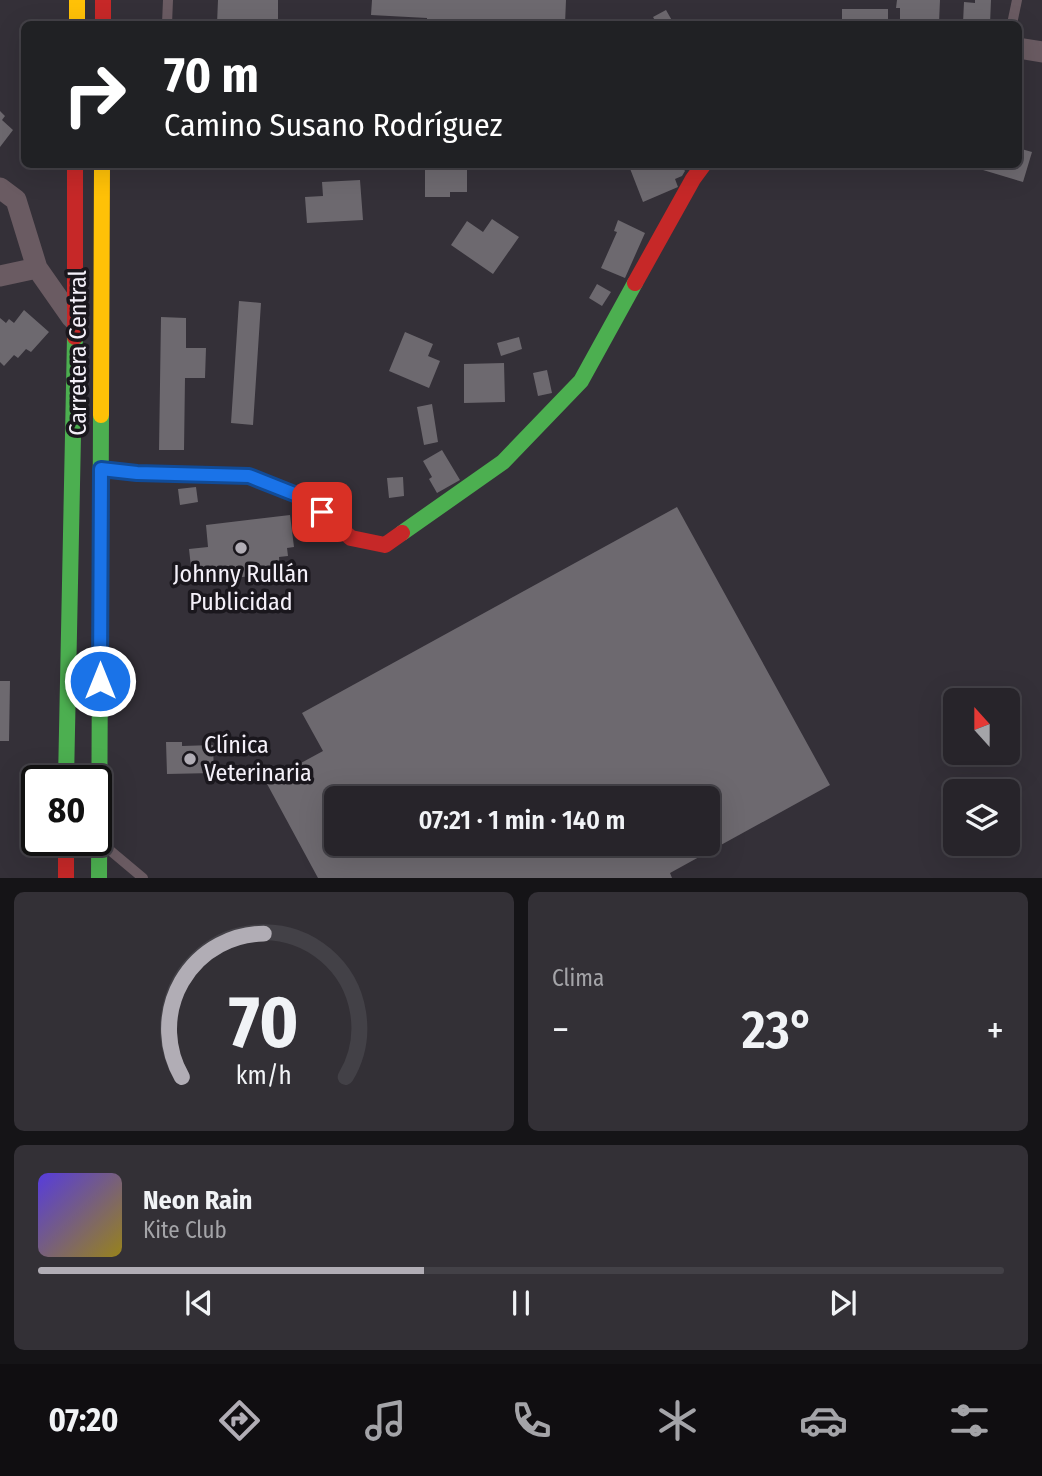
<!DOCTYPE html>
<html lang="es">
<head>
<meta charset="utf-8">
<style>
  body { margin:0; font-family:"Fira Sans Condensed",sans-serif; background:#333036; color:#f1f3f6; height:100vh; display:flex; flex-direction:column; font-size:26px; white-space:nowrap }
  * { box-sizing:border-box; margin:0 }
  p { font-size:23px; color:#a4a4a8 }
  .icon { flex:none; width:38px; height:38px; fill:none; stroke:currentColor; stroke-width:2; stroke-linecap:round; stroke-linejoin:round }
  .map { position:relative; height:878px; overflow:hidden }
  .panel { display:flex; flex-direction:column; gap:14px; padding:14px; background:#151417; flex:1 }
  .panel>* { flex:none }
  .guide { position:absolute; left:21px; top:21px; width:1001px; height:147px; border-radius:10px; box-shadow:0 7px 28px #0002,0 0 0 2px #434147; background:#202124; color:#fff; overflow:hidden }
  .needle { width:46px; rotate:339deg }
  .fabs { position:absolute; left:943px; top:688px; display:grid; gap:14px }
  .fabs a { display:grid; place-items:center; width:77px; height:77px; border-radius:10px; background:#27242a; box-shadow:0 7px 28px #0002,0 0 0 2px #434147; font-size:35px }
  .speed { position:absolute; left:21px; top:765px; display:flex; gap:14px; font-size:35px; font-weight:700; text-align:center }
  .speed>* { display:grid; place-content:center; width:91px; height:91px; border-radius:50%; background:#27242a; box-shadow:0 7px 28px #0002,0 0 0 2px #434147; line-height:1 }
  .speed .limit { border:4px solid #111; border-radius:10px; background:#fff; color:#111 }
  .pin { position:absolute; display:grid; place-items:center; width:60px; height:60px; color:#fff; margin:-30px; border-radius:14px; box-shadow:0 4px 10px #0006 }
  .me { position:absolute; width:77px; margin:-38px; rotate:0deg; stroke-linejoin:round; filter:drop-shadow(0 0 5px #0008) }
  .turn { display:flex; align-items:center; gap:24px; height:147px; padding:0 28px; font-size:32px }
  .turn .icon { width:91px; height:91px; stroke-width:2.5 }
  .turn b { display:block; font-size:49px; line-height:60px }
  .big { font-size:52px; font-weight:600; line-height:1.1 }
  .panel .widget { flex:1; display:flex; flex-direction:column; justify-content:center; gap:10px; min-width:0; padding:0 24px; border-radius:10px; background:#333036 }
  .panel .dial { align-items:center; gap:0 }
  .dial svg { height:182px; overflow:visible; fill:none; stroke:#434147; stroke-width:7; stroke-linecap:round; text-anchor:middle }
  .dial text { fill:#f1f3f6; stroke:none }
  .song { display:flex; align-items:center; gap:21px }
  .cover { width:84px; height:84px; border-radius:10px; background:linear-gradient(135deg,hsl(250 70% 55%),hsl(50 70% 35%)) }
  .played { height:7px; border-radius:4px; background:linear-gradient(90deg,#b1adb5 40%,#434147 40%) }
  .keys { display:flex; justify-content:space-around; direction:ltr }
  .heat { display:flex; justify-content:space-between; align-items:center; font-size:38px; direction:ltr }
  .panel .tiles { flex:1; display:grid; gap:14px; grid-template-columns:1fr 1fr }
  .widget:last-child { grid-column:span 2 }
  .trip { position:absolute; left:324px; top:786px; width:396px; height:70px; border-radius:10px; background:#27242a; box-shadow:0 7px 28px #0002,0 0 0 2px #434147; font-weight:600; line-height:70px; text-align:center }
  .menu { display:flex; height:112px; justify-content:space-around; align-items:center; background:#100e11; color:#a4a4a8 }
  .menu .icon { width:49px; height:49px }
  .menu .selected { color:#b1adb5 }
  .menu b { font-size:32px; color:#f1f3f6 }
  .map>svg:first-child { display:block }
  .building { fill:#6d696f; fill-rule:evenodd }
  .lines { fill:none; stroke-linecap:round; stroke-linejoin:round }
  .lane { stroke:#6a5b62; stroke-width:10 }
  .street { stroke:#6a5b62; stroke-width:21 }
  .fast { stroke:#4caf50; stroke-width:16 }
  .slow { stroke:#ffc107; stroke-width:16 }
  .jam { stroke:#c62828; stroke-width:16 }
  .route-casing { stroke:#114b97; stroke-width:18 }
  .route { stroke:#1a73e8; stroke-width:12 }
  .poi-dot { fill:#b1adb5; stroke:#1a171d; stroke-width:2.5 }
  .labels { text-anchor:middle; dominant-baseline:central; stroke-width:7; stroke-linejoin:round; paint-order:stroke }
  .street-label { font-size:24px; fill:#f4f0f9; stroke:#1a171d }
  .poi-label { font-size:24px; fill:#f4f0f9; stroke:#1a171d }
</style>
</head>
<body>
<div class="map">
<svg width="1042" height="878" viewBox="0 0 1042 878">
  <rect width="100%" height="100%" fill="#343038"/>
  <!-- building -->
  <path class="building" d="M218,0H278V24H217Z
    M372,0H566L565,24H427V18L371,15Z
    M897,0H940L939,23L900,21V8H896Z
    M975,0H991L990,24L963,23L964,2L975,3Z
    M842,9H888V24H842Z
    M666,10L674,24H657L653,17Z
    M0,111L5,116L2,120L13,130L0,147Z
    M1018,148L1032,152L1023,182L983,170L984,164H1018Z
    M633,164H645L646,167L653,164H680L685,171L682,176L675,179L678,187L643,202L629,166Z
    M425,167L467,168V192H450V197H425Z
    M360,180L363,220L307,223L305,197L323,196L322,182Z
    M492,219L519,237L493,274L451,245L467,221L483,232Z
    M618,220L645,233L625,278L601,268L617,232L614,231Z
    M597,284L611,292L602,306L589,298Z
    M239,301L261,303L253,425L231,423Z
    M24,310L49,332L31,352L26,349L18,358L14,355L4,366L0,362V318L6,323L9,319L14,323Z
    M161,317L186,318V348H206L205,378H185L184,450H159Z
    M405,332L433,344L428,356L440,361L429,388L389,371Z
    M519,337L522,349L501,356L497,343Z
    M504,363L505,402L464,403V364Z
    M547,370L552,393L538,396L533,373Z
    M432,404L438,442L424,445L417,407Z
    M442,450L460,480L437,493L429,479L432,477L423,461Z
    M403,477L404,496L389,498L387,478Z
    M196,487L198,502L180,505L178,489Z
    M677,507L830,785L670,873L672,878H318L266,782L323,751L302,713ZM336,798H707V844H336Z
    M290,515L294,547L287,548L288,556L279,557L280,573L197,582L195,567H191L189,549L208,547L206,525Z
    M0,681H10L9,741H0Z
    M166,742H182V746L213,745L214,773L167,774Z"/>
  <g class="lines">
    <!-- lane -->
    <path class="lane" d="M167,24L168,0
      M1012,24L1017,0
      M106,847L143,878"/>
    <!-- street -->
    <path class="street" d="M1018,48L1042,52
      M0,188L16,200L37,268L72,318
      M0,276L37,268"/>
    <!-- fast -->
    <path class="fast" d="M402,533L503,462L581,381L635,283
      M66,780L75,337
      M99,878L101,415"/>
    <!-- slow -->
    <path class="slow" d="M77,0V24
      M101,415L102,164"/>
    <!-- jam -->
    <path class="jam" d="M103,0V24
      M635,283L693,179L704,164
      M75,337V164
      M101,469L137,473L249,476L307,499L351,538L385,545L402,533
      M66,840V878"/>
  </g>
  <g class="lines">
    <defs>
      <path id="route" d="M100,681L101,469L137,473L249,476L307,499L322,512"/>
    </defs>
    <!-- route casing -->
    <use href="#route" class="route-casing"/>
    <!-- route -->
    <use href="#route" class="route"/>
  </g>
  <!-- markers -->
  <g class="poi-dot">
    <circle cx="241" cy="548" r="7"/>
    <circle cx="190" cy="759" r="7"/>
  </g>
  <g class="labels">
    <!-- street labels -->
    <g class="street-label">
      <text transform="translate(78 353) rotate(-90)">Carretera Central</text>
    </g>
    <!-- poi labels -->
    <g class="poi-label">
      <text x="241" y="574">Johnny Rullán<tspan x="241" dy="28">Publicidad</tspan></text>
      <text x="204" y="745" text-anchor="start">Clínica<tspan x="204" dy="28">Veterinaria</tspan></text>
    </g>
  </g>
</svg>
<div class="fabs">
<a><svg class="needle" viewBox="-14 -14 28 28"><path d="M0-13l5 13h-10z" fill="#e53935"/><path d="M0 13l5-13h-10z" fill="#a4a4a8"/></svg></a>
<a><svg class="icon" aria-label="layers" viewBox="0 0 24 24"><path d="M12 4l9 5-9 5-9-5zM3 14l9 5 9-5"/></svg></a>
</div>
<div class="speed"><div class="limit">80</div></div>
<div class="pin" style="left:322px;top:512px;background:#d93025"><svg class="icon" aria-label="arrive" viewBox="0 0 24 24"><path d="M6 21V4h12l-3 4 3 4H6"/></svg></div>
<svg class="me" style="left:100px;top:681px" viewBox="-20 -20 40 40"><circle r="17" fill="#1a73e8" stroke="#fff" stroke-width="3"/><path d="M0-11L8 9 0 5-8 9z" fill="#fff"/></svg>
<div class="trip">07:21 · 1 min · 140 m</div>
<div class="guide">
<div class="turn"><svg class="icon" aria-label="right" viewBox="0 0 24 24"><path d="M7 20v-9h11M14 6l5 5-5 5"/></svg><div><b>70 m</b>Camino Susano Rodríguez</div></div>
</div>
</div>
<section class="panel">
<div class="tiles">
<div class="widget dial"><svg viewBox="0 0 100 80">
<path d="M14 69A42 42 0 1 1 86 69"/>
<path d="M14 69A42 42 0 0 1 50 6" stroke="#b1adb5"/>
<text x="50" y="56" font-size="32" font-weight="700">70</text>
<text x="50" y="72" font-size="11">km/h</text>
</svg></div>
<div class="widget"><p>Clima</p>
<div class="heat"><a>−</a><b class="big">23°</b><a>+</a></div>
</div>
<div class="widget">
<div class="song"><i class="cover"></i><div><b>Neon Rain</b><p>Kite Club</p></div></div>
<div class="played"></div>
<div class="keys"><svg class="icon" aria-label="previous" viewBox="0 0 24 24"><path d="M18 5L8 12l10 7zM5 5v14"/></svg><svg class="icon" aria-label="pause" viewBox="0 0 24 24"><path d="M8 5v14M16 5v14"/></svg><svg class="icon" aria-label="next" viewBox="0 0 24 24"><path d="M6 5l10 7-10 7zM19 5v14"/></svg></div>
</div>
</div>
</section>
<nav class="menu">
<b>07:20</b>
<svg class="icon selected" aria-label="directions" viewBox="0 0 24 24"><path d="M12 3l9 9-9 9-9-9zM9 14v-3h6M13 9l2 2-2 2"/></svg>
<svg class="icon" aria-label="music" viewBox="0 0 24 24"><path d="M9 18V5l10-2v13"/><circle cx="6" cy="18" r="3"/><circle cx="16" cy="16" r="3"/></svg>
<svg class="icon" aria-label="phone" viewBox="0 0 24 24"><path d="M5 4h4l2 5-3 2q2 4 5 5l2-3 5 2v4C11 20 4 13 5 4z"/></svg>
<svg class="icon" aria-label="climate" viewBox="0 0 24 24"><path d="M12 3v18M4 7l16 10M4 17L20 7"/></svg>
<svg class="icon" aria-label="car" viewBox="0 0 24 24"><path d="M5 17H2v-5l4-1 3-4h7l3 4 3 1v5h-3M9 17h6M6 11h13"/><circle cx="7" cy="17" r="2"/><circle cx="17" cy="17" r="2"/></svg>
<svg class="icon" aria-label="filters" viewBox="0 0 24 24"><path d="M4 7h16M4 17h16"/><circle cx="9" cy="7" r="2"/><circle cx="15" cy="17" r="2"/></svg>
</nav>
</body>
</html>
